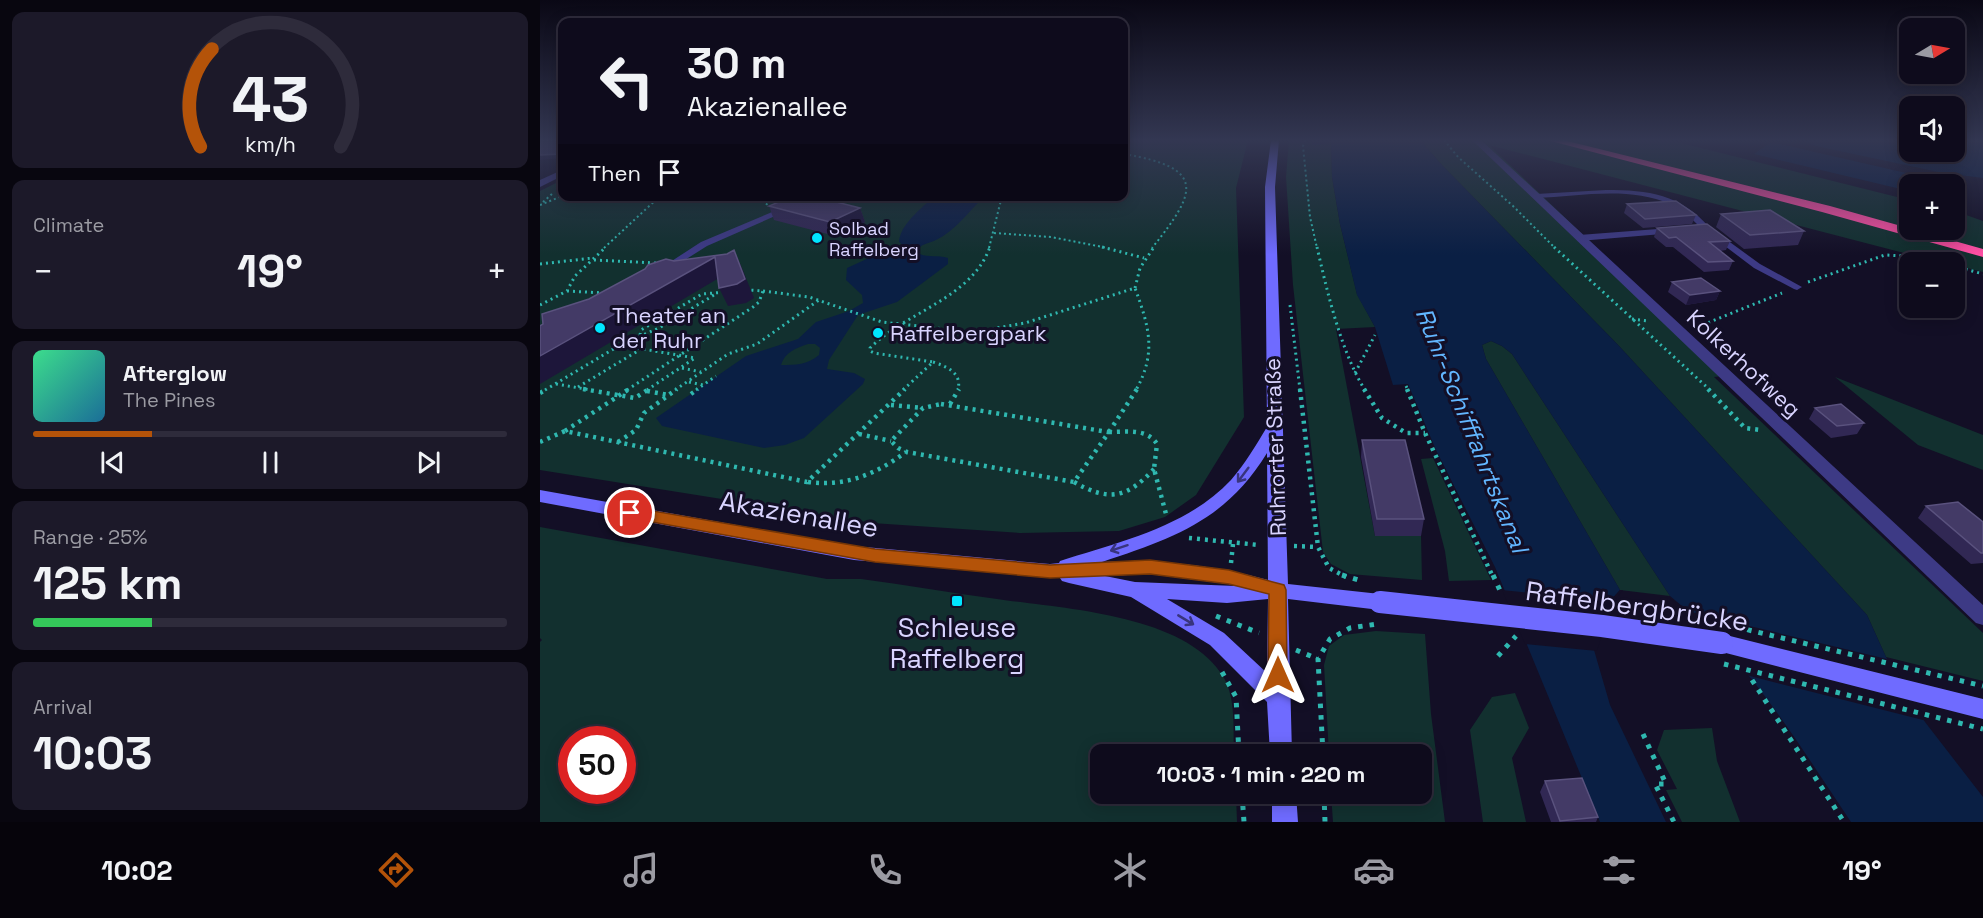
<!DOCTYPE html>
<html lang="en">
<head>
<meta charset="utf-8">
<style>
  body { margin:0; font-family:"Space Grotesk",sans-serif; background:#1c1929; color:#f1f3f6; height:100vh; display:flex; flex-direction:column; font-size:22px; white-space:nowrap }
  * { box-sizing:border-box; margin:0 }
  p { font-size:20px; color:#9b9ba3 }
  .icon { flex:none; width:33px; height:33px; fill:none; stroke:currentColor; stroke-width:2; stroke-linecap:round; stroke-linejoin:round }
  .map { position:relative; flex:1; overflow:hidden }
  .panel { display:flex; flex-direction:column; gap:12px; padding:12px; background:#08060f; width:540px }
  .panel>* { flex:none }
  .guide { position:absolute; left:18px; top:18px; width:570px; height:183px; border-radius:12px; box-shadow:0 3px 15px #0003,0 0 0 2px #2e2b3b; background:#0e0b1c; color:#f1f3f6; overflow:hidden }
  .needle { width:39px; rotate:80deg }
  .tools { position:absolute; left:1359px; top:18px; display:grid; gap:12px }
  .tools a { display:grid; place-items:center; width:66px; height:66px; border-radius:12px; background:#0e0b1c; box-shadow:0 3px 15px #0003,0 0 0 2px #2e2b3b; font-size:30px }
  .speed { position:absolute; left:18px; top:726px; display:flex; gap:12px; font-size:30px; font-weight:700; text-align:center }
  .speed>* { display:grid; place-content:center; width:78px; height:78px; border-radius:50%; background:#0e0b1c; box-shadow:0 3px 15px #0003,0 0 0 2px #2e2b3b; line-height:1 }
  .speed .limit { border:9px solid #d22; background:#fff; color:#111 }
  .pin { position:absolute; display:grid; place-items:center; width:51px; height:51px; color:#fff; margin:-26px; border:3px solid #fff; border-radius:50%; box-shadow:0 2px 6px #0007 }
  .me { position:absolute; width:66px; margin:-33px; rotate:0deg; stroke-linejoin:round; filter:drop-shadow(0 0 4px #0008) }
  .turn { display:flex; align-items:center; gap:21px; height:126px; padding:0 30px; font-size:27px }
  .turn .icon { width:78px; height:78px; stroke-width:2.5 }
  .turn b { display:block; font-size:42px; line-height:51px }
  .then { display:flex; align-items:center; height:57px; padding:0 30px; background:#0003; gap:12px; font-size:22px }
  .big { font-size:45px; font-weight:600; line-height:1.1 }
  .panel .widget { flex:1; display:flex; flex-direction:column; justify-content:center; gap:9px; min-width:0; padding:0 21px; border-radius:12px; background:#1c1929 }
  .panel .dial { align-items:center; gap:0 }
  .dial svg { height:156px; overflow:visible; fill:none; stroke:#2e2b3b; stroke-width:7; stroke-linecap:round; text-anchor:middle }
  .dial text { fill:#f1f3f6; stroke:none }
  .song { display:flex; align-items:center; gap:18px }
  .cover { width:72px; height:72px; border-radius:9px; background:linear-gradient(135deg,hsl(150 70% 55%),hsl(200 70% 35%)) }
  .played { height:6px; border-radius:3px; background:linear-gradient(90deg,#b45309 25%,#2e2b3b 25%) }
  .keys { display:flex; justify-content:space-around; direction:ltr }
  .heat { display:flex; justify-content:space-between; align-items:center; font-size:33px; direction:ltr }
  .charge { height:9px; border-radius:4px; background:linear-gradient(90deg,#34c759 25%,#2e2b3b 0) }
  .trip { position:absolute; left:550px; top:744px; width:342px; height:60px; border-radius:12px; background:#0e0b1c; box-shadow:0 3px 15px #0003,0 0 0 2px #2e2b3b; font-weight:600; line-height:60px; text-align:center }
  .menu { display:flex; height:96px; justify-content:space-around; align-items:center; background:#06040b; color:#9b9ba3 }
  .menu .icon { width:42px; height:42px }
  .menu .current { color:#b45309 }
  .menu b { font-size:27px; color:#f1f3f6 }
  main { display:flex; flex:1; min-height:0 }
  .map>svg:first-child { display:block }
  .green { fill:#12302f; fill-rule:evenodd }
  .water { fill:#0a1f44; fill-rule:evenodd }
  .pier { fill:#130f26 }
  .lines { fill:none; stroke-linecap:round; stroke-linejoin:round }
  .stream { stroke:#0a1f44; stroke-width:4 }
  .path-far3 { stroke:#2fb8b0; stroke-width:2; stroke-dasharray:2 3; stroke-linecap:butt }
  .path-far2 { stroke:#2fb8b0; stroke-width:3; stroke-dasharray:2 4; stroke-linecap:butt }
  .path-far1 { stroke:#2fb8b0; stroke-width:4.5; stroke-dasharray:3 5; stroke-linecap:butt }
  .path { stroke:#2fb8b0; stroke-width:5; stroke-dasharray:4.5 7; stroke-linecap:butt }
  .service { fill:#3d3a85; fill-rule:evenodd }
  .minor { fill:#3d3a85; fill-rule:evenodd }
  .secondary { fill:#6f6bff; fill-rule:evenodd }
  .motorway { fill:#ff4fa3; fill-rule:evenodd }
  .path-bridge { stroke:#2fb8b0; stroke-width:5; stroke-dasharray:4.5 7; stroke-linecap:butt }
  .secondary-bridge { stroke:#6f6bff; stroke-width:22 }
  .wall { fill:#312854 }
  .shaded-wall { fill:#1d163a }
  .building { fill:#433a66; stroke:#5a527e; stroke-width:1.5 }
  .oneway { stroke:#38347d }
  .route { fill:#b45309; stroke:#753606; stroke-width:1.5 }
  .poi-dot { fill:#00e5ff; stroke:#130f26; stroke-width:2 }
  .labels { text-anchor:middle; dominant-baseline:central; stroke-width:6; stroke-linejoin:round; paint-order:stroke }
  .far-poi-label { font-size:18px; fill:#d9d4ff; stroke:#130f26; text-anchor:start }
  .poi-label { font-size:22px; fill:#d9d4ff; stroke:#130f26; text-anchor:start }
  .street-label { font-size:22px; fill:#d9d4ff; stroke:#130f26 }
  .water-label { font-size:24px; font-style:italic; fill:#62b6ff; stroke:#130f26 }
  .near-street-label { font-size:27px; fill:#d9d4ff; stroke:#130f26 }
  .near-poi-label { font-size:27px; fill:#d9d4ff; stroke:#130f26 }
</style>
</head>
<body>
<main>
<section class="panel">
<div class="widget dial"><svg viewBox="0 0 100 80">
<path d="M14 69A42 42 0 1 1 86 69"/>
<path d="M14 69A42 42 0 0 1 20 19" stroke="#b45309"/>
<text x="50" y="56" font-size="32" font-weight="700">43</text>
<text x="50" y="72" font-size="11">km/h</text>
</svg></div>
<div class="widget"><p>Climate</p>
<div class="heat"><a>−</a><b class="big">19°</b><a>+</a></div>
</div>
<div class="widget">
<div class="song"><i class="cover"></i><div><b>Afterglow</b><p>The Pines</p></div></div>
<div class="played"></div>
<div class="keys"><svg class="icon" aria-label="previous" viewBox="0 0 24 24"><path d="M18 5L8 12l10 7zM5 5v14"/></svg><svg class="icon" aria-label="pause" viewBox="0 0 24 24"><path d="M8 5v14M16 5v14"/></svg><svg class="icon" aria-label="next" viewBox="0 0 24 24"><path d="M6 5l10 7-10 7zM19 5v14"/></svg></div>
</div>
<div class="widget"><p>Range · 25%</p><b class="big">125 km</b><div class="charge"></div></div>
<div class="widget"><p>Arrival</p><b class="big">10:03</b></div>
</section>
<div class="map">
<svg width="1443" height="822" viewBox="0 0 1443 822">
  <rect width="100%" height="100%" fill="#130f26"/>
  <!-- green -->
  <path class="green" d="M584,140H708L696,188L704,417L656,495L625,517L579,531L480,533L332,523L0,470V191L22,180V196H584Z
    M749,140H791L792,177L800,224L817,294L835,327L796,329L835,536H881L882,580L810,574L791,564L783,552L753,285L746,177Z
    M880,140H1129L1369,200L1370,230H1414L1415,211L1443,221V272L1415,265L1414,262H1404L1364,253L949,145L1131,319L1194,375L1174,377L1443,633V681L1346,657L1327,615L1079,346L901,164Z
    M951,341L962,346L972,354L1130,596L1080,590L946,359L942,345Z
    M1295,377L1443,435V470L1378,445Z
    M893,458L951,580L909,581L905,551L881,459Z
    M0,527L287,579H321C366,585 412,593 457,599C523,609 647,614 684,678C696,699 693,730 694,754H561V794H696L697,822H0V642L2,640L0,638ZM32,740H82V790H32Z
    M836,631L885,634L891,714L905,822H793L791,794H882V754H789L784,665L789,646L804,635Z
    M975,693L989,728L972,758L986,822H943L930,730L952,697Z
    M1172,728L1177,761L1200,822H1142L1126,790L1137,789L1117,750L1124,730Z"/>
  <!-- water -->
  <path class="water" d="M791,140H880L901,164L1079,346L1327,615L1346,657L1385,722L1443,797V822H1311C1257,742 1207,657 1130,596L972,354L962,346L951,341L942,345L946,359L1080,590L1070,601L1054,650L1070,705L1126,822H1060L955,567L896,450L868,384L853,385L835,327L817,295L800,224L792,177Z
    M1262,140H1369L1370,152H1414L1415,140H1443V178L1403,173L1276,146Z
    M1231,142L1414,184H1370L1369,191L1214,154Z
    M394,197H444C429,211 415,231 396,240C388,244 381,243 376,252C387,259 396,254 408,258V264L357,302L318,315L289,360L287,369L314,373L325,379L323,384L264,438L245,445L224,448L122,426L116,418L206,356L258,339L276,322L309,311L323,303L322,295L306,280L307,268L331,257L361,254L367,248L359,242C360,225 381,208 394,197ZM268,344H275L280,348L279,355C267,365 256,365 241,365C245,352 256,348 268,344Z"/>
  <!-- pier -->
  <path class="pier" d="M962,590L1070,601L1080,590H1083L1072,603L1057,651L985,644Z
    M1126,596L1151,612L1351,660L1387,721L1206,675L1149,615Z"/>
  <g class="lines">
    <!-- stream -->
    <path class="stream" d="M774,143L799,140"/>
    <!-- path-far3 -->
    <path class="path-far3" d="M765,140L763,146L770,217L777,248
      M904,140L918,157L973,206L1015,248
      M584,154C667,168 657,192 612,248
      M213,196L228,205
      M118,200L190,196
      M3,202L12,194
      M0,205L22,196
      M454,233L511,237L568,248
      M64,248L120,196
      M449,248L462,196"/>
    <!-- path-far2 -->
    <path class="path-far2" d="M562,247L604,258
      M777,247C787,291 801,352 825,390
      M1014,247L1170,390
      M54,260L116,263
      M0,264L53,258
      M1414,266L1443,274
      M1268,282L1345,255L1367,256L1397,262
      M595,288L600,268L614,247
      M27,291L64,293
      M223,291L269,297L342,322L433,332L485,323L595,288C609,327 617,352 596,390
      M0,305L27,291L35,276L66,247
      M750,305L760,390
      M1092,319L1109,321
      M1157,327L1242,293
      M100,335L101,330L162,294L186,292
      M80,345L155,358L107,390
      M393,362C408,367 422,373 418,390
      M142,368L161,372
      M815,373L835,335
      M149,382L163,385
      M16,384L51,390
      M866,386L868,390
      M38,387L101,349
      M5,390L80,345L119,328L174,295
      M87,390L213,307L219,302L223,291L208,290
      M135,390L188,354L217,344L279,300
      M156,390L176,376
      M363,390L393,362L334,353L330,351V348C367,311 431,299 450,247"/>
    <!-- path-far1 -->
    <path class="path-far1" d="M43,389L95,398L109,389
      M760,389L778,547L789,568L806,577
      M824,389L842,418L866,433H885
      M867,389L885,433L953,577
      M1168,389L1205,428L1221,430
      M107,391L128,395
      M0,393L7,389
      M151,394L158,389
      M401,404L568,432H569L534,482L367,452L358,448L351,441L383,408Z
      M410,404L419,389
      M351,405L382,408
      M25,431L89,389
      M569,432C586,432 607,428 617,444L614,469L626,514
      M569,432L597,389
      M319,434L351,441
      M0,442L25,431L267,482L365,389
      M78,442L96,430L104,413L137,389
      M268,482C306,487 336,474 366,452
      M534,482C569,502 587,498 614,469
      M649,538L719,545
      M754,546L778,547
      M691,563L693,544"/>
    <!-- path -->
    <path class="path" d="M802,575L822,581
      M953,575L962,595
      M676,616L719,633
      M756,650L778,659
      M958,656L976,636
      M682,672L696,697L699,754
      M1212,680L1304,822
      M1103,734L1126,784H1115L1134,822
      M783,754L778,659L790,639L810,628L837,624
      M702,794L704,822
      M784,794L785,822"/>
    <!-- service -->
    <path class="service" d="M1066,190C1109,190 1140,194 1170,228L1163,230C1153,220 1143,209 1130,204C1090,186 1039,196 996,198L992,196L996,194Z
      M244,207L251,209L167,246L129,270H123L121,268L161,242Z
      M1131,228L1135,231L1134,233L1039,241L1035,238L1039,235Z
      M1176,232L1220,264L1262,287L1257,290L1254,289L1214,268L1173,237V233Z"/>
    <!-- minor -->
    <path class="minor" d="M932,140H941L1443,605V625L1436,623Z
      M22,170V176L0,187V180Z"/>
    <!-- secondary -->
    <path class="secondary" d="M731,140H739L735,187L748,584L840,594L847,596L850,602L847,608L840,610L748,599L752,754H730L727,702L670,645L591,597L529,583L522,581L520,578L314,560L0,502V490L314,546L510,564L519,563L520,561C579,542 647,527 691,480C705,464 716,445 727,427L725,187ZM727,453L728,580C672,565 621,559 562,562C634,538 686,520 727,453ZM610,574L689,584L696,586L595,582L565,576ZM627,599L687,603L728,599L727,673L684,633Z
      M1182,634L1443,699V719L1182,652L1175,649L1172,643L1175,637Z
      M732,794H756L758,822H732Z"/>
    <!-- motorway -->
    <path class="motorway" d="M1007,140H1023L1290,206L1443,249V257L1282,212Z"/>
    <!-- path-bridge -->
    <path class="path-bridge" d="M1196,627L1443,686
      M1184,664L1443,729"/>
    <!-- secondary-bridge -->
    <path class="secondary-bridge" d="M840,602L1062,626L1182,643"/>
  </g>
  <!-- wall -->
  <path class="wall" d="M253,196H307L297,202L320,208L325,222L295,236L234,220L229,206Z
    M1087,204L1156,215L1152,224L1103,228L1084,213Z
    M1181,214L1264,231L1258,245L1204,249L1176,227Z
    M1117,228L1190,241L1186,250L1180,251L1193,261L1189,270L1164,272L1133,247H1126L1114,237Z
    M1132,282L1180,291L1176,300L1146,305L1128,292Z
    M1275,408L1324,423L1317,434L1291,438L1269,419Z
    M822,440L884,519L881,536H835L821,457Z
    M1386,506L1443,522V563L1431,564L1378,518Z
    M1005,781L1058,817L1056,822H1011L1000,792Z"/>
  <!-- shaded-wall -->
  <path class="shaded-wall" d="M22,154V158L0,160V155Z
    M284,196H307L288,208Z
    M320,208L325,222L295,236L290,222Z
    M194,250L202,268L214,298L206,303L188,306L179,288Z
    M175,257L184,275L0,384V356Z
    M1180,291L1176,300L1146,305L1150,295Z"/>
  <!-- building -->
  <path class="building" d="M0,140H22V154L0,155Z
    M253,196H273L320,208L290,222L229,206Z
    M1136,201L1156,215L1105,219L1087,204Z
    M1230,210L1264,231L1210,235L1181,214Z
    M1167,224L1190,241L1169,242L1193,261L1168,262L1136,237L1129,238L1117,228Z
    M194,250L205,279L197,284L179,288L175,257L0,356V326L3,324L2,314L49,299L105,269L108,265L126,259L134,261L187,254Z
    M1161,278L1180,291L1150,295L1132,282Z
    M1301,404L1324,423L1297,426L1275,408Z
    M822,440H865L884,519H837Z
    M1418,502L1443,522V553H1441L1386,506Z
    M1042,778L1058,817L1020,821L1005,781Z"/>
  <!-- one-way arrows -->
  <defs><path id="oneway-shaft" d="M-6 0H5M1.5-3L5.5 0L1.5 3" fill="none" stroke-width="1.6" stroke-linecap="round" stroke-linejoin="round" transform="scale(1.5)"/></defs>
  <g class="oneway">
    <use href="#oneway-shaft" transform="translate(703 475) rotate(127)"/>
    <use href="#oneway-shaft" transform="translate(579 548) rotate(162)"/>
    <use href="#oneway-shaft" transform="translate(646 620) rotate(31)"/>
  </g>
  <!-- sky -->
  <linearGradient id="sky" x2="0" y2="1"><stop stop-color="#0a0815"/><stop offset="0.55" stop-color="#333752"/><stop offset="1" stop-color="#333752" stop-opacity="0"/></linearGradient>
  <rect width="1443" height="255" fill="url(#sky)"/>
  <!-- route -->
  <path class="route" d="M90,507L335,549L510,565L610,560L689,570L744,585L746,590L747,675L745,681L738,684L731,681L728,675L729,594L689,584L610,574L510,578L335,562L84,517L82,513L84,509Z"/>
  <!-- markers -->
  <g class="poi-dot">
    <circle cx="277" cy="238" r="6"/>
    <circle cx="60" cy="328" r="6"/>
    <circle cx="338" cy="333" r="6"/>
    <rect x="411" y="595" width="12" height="12" rx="3"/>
  </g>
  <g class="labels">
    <!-- far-poi labels -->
    <g class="far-poi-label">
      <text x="289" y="228">Solbad<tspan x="289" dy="21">Raffelberg</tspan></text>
    </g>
    <!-- poi labels -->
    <g class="poi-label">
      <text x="72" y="315">Theater an<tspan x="72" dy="25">der Ruhr</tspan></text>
      <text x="350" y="333">Raffelbergpark</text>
    </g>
    <!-- street labels -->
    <g class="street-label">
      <text transform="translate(1204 363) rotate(43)">Kolkerhofweg</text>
      <text transform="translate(735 447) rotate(-92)">Ruhrorter Straße</text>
    </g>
    <!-- water labels -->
    <g class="water-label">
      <text transform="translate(932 430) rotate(68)">Ruhr-Schifffahrtskanal</text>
    </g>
    <!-- near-street labels -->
    <g class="near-street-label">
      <text transform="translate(259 514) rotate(10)">Akazienallee</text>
      <text transform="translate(1097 606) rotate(8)">Raffelbergbrücke</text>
    </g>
    <!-- near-poi labels -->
    <g class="near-poi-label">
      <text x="417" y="627">Schleuse<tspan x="417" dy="31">Raffelberg</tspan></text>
    </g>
  </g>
</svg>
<div class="tools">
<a><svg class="needle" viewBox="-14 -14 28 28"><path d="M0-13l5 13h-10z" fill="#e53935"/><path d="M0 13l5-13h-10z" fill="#9b9ba3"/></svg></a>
<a><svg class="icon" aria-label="sound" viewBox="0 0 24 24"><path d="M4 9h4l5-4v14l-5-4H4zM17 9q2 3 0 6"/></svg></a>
<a>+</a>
<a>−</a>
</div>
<div class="speed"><div class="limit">50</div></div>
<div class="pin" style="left:90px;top:513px;background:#d93025"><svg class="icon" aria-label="arrive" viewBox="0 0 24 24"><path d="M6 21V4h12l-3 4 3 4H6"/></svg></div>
<svg class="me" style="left:738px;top:675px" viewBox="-20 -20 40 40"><path d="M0-17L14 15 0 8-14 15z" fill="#b45309" stroke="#fff" stroke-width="4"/></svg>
<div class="trip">10:03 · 1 min · 220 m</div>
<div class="guide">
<div class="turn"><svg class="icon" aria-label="left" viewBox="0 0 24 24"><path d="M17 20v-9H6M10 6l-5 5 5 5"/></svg><div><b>30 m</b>Akazienallee</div></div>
<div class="then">Then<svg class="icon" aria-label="arrive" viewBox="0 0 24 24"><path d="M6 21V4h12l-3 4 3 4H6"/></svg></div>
</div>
</div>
</main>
<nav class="menu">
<b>10:02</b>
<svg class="icon current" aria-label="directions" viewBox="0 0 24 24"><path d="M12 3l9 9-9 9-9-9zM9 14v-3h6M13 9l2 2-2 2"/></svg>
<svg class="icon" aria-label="music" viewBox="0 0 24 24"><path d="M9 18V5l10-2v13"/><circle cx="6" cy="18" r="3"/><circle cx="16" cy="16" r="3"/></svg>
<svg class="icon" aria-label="phone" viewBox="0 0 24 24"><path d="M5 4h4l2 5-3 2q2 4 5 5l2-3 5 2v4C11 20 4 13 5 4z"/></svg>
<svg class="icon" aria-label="climate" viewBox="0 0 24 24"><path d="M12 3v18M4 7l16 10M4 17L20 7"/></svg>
<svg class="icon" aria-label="car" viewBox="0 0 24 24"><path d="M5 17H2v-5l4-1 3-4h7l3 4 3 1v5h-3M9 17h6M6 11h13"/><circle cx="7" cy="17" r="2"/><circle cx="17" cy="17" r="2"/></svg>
<svg class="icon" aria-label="filters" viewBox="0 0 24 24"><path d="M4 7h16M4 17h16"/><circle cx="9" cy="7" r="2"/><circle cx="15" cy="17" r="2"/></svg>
<b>19°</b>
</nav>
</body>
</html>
